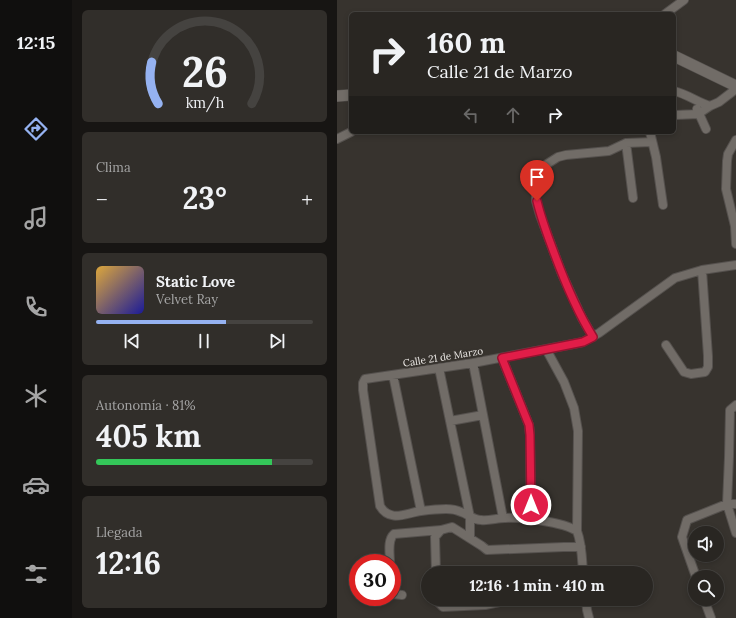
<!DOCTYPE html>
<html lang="es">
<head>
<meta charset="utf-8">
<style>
  body { margin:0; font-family:Lora,serif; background:#312e2a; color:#f1f3f6; height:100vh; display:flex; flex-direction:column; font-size:15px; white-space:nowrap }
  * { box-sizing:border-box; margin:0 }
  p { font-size:13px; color:#a5a5a5 }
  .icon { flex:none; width:22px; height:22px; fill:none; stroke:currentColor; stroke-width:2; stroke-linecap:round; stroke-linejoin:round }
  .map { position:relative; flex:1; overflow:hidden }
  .sheet { display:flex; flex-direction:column; gap:10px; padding:10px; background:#171513; width:265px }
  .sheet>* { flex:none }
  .guide { position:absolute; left:12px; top:12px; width:327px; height:122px; border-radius:6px; box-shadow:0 2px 6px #0003,0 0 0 1px #454340; background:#292622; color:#f1f3f6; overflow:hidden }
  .controls { position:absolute; left:351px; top:526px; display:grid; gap:8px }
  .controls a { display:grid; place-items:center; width:36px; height:36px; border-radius:50%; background:#292622; box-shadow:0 2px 6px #0003,0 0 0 1px #454340; font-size:20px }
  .speed { position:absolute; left:12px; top:554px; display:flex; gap:8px; font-size:20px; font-weight:700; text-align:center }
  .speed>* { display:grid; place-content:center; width:52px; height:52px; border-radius:50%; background:#292622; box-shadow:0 2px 6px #0003,0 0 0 1px #454340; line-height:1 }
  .speed .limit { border:6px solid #d22; background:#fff; color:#111 }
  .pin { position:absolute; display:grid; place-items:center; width:34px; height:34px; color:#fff; margin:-41px -17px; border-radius:50% 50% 50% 0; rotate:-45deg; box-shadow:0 0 4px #0007 }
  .pin .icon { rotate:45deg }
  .me { position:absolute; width:44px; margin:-22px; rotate:0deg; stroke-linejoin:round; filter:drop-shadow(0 0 3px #0008) }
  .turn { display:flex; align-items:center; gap:14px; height:84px; padding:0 12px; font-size:18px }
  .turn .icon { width:52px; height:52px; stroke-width:2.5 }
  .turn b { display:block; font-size:28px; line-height:34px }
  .lanes { display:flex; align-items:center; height:38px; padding:0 12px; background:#0003; justify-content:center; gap:20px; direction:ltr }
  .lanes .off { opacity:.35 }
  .big { font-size:30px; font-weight:700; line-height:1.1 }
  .sheet .tile { flex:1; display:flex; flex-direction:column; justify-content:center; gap:6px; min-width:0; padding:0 14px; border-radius:6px; background:#312e2a }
  .sheet .dial { align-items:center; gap:0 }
  .dial svg { height:104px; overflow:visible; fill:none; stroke:#454340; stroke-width:7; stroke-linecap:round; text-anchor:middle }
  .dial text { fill:#f1f3f6; stroke:none }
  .song { display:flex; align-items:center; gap:12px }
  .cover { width:48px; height:48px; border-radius:6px; background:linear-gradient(135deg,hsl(40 70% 55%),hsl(240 70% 35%)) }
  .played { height:4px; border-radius:2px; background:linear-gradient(90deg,#95b2f1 60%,#454340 60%) }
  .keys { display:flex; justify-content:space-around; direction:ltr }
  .heat { display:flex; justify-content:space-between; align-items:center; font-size:22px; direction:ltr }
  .charge { height:6px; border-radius:3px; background:linear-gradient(90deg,#34c759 81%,#454340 0) }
  .trip { position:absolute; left:84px; top:566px; width:232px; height:40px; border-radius:20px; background:#292622; box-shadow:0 2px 6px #0003,0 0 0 1px #454340; font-weight:700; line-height:40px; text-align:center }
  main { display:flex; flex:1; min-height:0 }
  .dock { display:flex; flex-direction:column; width:72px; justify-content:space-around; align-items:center; background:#100f0e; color:#a5a5a5 }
  .dock .icon { width:28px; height:28px }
  .dock .selected { color:#95b2f1 }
  .dock b { font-size:18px; color:#f1f3f6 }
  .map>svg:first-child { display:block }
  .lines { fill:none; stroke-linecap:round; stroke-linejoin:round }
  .minor-casing { stroke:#55514e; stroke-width:10 }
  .secondary-casing { stroke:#55514e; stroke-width:12 }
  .minor { stroke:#716c67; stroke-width:8 }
  .secondary { stroke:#716c67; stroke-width:11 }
  .route-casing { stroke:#92132f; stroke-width:10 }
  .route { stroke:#e11d48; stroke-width:7 }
  .labels { text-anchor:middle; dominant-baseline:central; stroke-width:4; stroke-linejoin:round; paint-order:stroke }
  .street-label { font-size:10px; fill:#efece9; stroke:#37332e }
</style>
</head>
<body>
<main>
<nav class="dock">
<b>12:15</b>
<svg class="icon selected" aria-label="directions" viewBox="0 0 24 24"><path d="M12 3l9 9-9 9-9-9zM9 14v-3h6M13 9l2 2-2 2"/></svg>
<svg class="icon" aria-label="music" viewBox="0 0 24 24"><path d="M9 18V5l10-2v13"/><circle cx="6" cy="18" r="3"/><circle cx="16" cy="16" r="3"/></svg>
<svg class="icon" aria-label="phone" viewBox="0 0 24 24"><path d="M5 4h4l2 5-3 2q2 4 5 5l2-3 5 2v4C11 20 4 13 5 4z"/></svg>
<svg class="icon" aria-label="climate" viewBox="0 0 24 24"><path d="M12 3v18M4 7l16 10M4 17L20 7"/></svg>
<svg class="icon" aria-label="car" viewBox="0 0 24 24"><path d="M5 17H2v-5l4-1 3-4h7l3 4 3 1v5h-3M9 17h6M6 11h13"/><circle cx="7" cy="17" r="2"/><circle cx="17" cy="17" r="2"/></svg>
<svg class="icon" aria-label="filters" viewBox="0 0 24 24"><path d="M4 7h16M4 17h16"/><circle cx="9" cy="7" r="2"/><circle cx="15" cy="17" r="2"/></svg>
</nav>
<section class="sheet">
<div class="tile dial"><svg viewBox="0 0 100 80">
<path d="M14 69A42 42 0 1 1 86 69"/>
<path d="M14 69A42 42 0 0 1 9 37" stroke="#95b2f1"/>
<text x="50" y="56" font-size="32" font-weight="700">26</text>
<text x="50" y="72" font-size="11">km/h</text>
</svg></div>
<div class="tile"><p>Clima</p>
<div class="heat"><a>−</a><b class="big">23°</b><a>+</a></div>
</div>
<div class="tile">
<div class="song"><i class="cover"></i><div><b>Static Love</b><p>Velvet Ray</p></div></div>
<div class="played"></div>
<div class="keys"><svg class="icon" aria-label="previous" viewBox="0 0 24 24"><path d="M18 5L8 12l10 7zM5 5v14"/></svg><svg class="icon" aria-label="pause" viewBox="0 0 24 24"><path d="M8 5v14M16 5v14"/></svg><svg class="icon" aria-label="next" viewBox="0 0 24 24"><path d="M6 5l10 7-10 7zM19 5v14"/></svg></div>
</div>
<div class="tile"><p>Autonomía · 81%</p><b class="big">405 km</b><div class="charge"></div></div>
<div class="tile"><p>Llegada</p><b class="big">12:16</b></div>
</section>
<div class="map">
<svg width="399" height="618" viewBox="0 0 399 618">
  <rect width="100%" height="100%" fill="#37332e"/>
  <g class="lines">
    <defs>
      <path id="minor" d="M328,14L347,0
        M337,91C350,94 360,102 373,106L382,102L399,89
        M360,109L369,129
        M339,115L361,114L373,106
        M313,132L319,157L326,205
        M0,139L14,132
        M399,140L391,154L390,161L389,189L398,226L399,244
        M289,143L296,198
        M256,337L245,318L225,274L203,215L199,201V191L202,176L204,170L210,164L221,157L229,155L272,151L289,143L315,142
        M329,345L347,372L354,374L368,372L371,367V356L365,270
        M209,349L227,382L237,408L241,431L240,531
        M165,358L192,425L193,435L194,520
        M136,363L166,518
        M102,368L133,517V538
        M56,375L84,511
        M399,405L393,410L392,457L390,504L399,533
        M113,421L146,415
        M53,563C53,554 50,540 57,534L104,530
        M99,573L98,537L104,530L115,527L145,546L150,550L227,547H244
        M246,573C245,559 245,544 240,531C226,522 185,517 168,518C160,518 152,521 144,520C136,520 131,514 124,512C120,510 113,509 109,509C101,509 92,510 84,511C69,513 53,523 43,506L26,390V383L28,379L136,363L236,344L246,342L262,333L338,278L365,270L399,265
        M359,577L345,537L350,520L390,504H399
        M55,593L56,594L65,595
        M100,599V601L106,607L148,605L178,599
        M249,599L250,610L252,618
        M367,599L374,618"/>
      <path id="secondary" d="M337,56L399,86
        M0,96L14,95"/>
    </defs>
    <!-- minor casing -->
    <use href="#minor" class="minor-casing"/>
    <!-- secondary casing -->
    <use href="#secondary" class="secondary-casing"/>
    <!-- minor -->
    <use href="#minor" class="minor"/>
    <!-- secondary -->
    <use href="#secondary" class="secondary"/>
  </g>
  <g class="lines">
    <defs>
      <path id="route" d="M194,505L193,435L192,425L165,358L236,344L246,342L256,337C239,310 227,280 216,250C210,234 204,218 200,201"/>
    </defs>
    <!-- route casing -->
    <use href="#route" class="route-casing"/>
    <!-- route -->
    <use href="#route" class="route"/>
  </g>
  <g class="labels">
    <!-- street labels -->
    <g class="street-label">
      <text transform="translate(106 357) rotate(-9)">Calle 21 de Marzo</text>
    </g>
  </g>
</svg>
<div class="controls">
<a><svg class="icon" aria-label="sound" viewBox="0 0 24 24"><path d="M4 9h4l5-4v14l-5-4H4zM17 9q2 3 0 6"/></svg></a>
<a><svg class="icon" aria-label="search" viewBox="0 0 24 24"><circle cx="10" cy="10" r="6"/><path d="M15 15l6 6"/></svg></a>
</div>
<div class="speed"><div class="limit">30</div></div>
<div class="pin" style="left:200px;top:201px;background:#d93025"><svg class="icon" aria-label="arrive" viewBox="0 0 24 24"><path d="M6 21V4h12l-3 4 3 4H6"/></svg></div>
<svg class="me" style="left:194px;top:505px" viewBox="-20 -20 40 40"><circle r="17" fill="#e11d48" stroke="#fff" stroke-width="3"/><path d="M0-11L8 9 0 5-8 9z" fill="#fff"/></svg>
<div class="trip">12:16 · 1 min · 410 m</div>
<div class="guide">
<div class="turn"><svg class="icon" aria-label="right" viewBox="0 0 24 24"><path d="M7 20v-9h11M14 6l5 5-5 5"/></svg><div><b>160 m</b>Calle 21 de Marzo</div></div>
<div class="lanes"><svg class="icon off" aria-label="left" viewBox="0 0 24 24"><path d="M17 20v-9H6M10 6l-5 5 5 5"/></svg><svg class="icon off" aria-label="ahead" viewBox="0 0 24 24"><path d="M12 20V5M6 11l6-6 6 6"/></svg><svg class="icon" aria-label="right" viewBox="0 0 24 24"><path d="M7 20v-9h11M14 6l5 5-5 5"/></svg></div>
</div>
</div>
</main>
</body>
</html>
